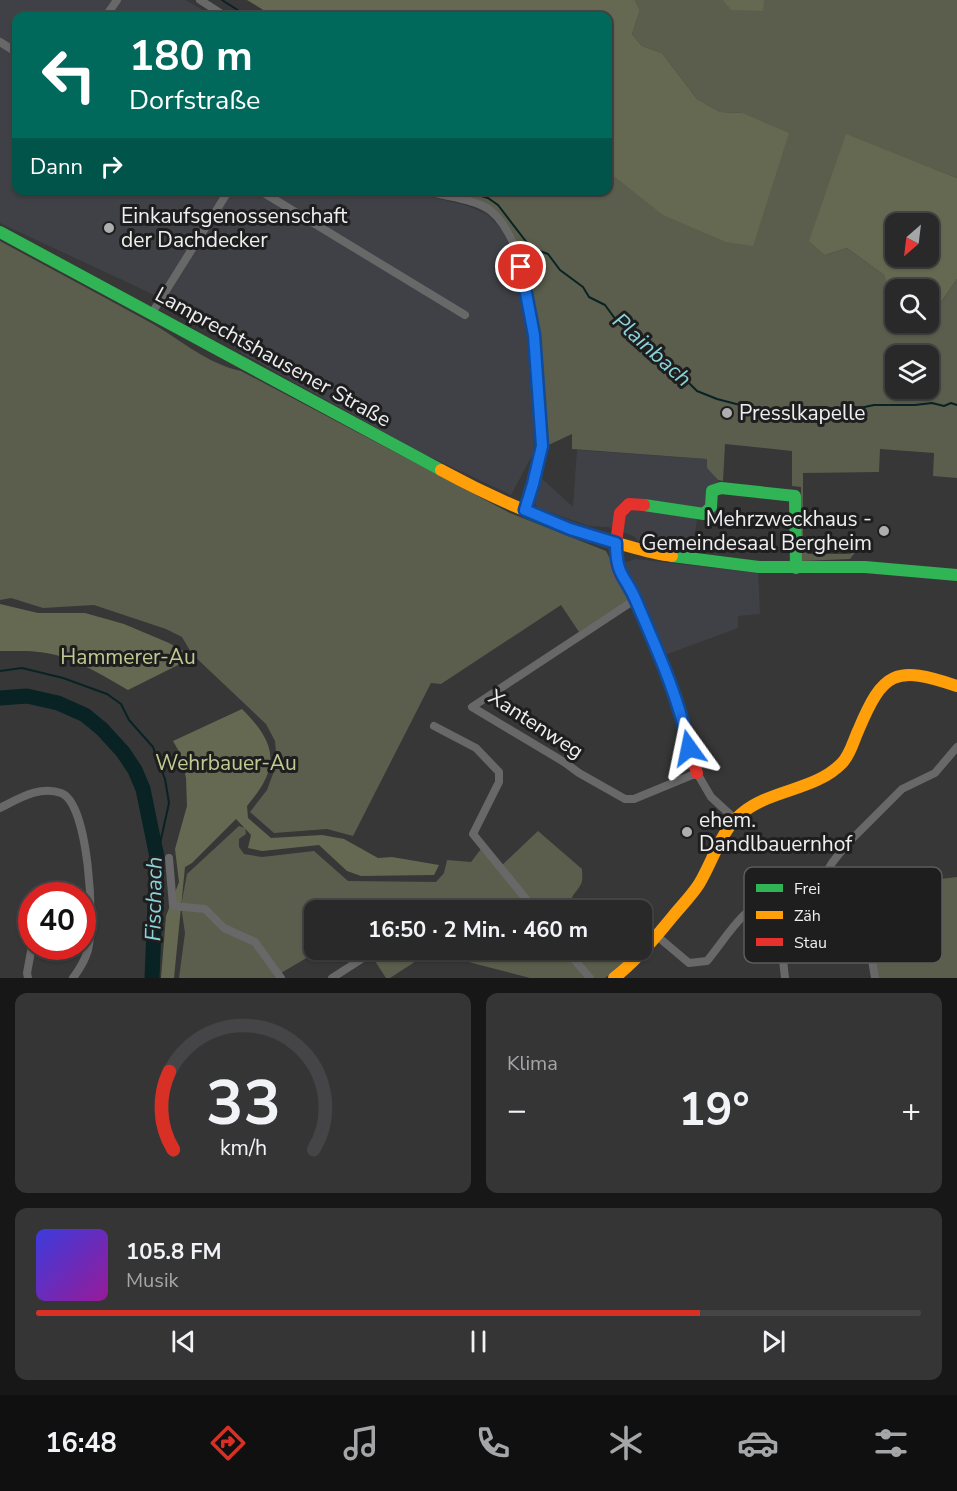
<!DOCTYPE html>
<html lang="de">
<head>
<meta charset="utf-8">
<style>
  body { margin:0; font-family:"Nunito Sans",sans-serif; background:#353536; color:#f1f3f6; height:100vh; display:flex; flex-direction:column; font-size:22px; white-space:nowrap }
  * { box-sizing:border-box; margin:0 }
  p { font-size:20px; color:#a5a6a8 }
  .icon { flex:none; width:33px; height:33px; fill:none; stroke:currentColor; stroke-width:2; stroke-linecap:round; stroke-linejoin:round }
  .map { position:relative; height:978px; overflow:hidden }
  .sheet { display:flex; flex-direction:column; gap:15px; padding:15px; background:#171717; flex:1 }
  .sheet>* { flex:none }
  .hud { position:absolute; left:12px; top:12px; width:600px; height:183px; border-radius:12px; box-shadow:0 2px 4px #0004,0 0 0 2px #454547; background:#00695c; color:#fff; overflow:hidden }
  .needle { width:39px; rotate:208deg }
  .controls { position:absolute; left:885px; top:213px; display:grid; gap:12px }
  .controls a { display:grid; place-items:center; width:54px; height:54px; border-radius:12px; background:#29292a; box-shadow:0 2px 4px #0004,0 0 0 2px #454547; font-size:30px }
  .speed { position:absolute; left:18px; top:882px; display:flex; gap:12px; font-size:30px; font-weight:700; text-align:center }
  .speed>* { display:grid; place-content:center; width:78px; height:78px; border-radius:50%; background:#29292a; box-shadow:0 2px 4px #0004,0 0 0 2px #454547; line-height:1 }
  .speed .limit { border:9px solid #d22; background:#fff; color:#111 }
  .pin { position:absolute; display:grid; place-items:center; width:51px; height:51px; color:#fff; margin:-26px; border:3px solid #fff; border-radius:50%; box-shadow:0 2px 6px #0007 }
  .me { position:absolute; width:66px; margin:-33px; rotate:348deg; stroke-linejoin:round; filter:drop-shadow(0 0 4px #0008) }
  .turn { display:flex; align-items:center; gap:21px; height:126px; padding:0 18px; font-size:27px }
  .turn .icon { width:78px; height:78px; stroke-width:2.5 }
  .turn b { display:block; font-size:42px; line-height:51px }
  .then { display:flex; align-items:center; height:57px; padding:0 18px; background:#0003; gap:12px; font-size:22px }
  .big { font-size:45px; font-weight:700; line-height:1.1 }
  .sheet .card { flex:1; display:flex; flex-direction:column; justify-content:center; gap:9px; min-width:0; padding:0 21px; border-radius:12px; background:#353536 }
  .sheet .dial { align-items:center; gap:0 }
  .dial svg { height:156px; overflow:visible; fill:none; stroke:#454547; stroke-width:7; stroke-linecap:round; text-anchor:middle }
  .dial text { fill:#f1f3f6; stroke:none }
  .song { display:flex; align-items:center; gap:18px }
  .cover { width:72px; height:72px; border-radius:9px; background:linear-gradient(135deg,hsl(240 70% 55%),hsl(300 70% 35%)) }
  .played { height:6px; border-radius:3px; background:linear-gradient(90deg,#d93025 75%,#454547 75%) }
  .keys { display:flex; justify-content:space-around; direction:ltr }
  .heat { display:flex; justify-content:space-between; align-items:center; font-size:33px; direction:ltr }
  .sheet .tiles { flex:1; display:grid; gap:15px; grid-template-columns:1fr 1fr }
  .card:last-child { grid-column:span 2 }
  .trip { position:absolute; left:304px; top:900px; width:348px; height:60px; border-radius:12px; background:#29292a; box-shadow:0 2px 4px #0004,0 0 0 2px #454547; font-weight:700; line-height:60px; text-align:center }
  .menu { display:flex; height:96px; justify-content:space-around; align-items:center; background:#101011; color:#a5a6a8 }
  .menu .icon { width:42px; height:42px }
  .menu .on { color:#d93025 }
  .menu b { font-size:27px; color:#f1f3f6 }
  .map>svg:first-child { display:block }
  .built { fill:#404147 }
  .green { fill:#5b5e4c; fill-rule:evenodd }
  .forest { fill:#666951; fill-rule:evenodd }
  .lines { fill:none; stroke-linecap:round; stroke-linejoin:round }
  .stream { stroke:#092224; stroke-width:2 }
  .river { stroke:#092224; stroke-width:15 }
  .street { stroke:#686868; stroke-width:8 }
  .fast { stroke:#30b455; stroke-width:12 }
  .slow { stroke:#ff9f0a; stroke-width:12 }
  .jam { stroke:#e5322d; stroke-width:12 }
  .route-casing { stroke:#114b97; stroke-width:15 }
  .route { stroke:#1a73e8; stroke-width:10 }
  .poi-dot { fill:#aeaeb0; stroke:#1e1e1f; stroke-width:2 }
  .labels { text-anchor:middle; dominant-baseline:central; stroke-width:6; stroke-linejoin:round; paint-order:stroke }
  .poi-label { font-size:21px; fill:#eeeef0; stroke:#1e1e1f; text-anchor:start }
  .street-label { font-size:21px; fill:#eeeef0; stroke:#1e1e1f }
  .park-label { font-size:21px; fill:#c2c993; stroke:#1e1e1f }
  .water-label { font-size:22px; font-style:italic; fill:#8bd3da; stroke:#1e1e1f }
  .key { fill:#1e1e1f; stroke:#5c5c5e; stroke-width:1.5 }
  .key-label { font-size:16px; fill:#eeeef0 }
</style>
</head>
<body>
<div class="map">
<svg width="957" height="978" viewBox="0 0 957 978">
  <rect width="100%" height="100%" fill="#373738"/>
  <!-- built -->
  <path class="built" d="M0,0H185L214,16H16V190H403L468,206L488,215L504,232L512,251L524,296L532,349L534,452L511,495L420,452L243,354L193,313L0,223Z
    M577,450L707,459V468L718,480L716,522L697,519L692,552L638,541L634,536L608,527L589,526L538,508L535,504L539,476L573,507Z
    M636,559L758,573L760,614L738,616V628L662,656L624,568L626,562Z"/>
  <!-- green -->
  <path class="green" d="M635,0H957V178L847,135L825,255L847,248L884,275L893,302L895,303L896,322H928L929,307H938L957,279V478L933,476L934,453L880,449L879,472L803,473V547L808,554H850L853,551L854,539L848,537V535H855L857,537L856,551L850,559L801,561V487L792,486V451L725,444L723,481L718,480L707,468V459L572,449V434L544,447L540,387L516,240C505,216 490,203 465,197L466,190H608V172L664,215L742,113L720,112L697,99L662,53L642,46L632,34L640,10ZM896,356H928V388H896Z
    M0,241C51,269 103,296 153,324C182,341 208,364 241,371L510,513L606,551L630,599L579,632L561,605L441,684L431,683L353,836L327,829L274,833L250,812L267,790L277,763L275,741L266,724L192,654L182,637L166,629L94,605L43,608L11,598L0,600Z
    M239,826L245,828L246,834L239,839V847L244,854L262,857L314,851L348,881L436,882L444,873L447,860L471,862L481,849L498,869L538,831L582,869C582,874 583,880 581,884C574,897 568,894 575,910H315V950H320L276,976L277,978H179L185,933L181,906L187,874Z
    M957,877V978H877L864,888Z
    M376,950H637L627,962L605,978H530L430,952L390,978H386L373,958L378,954Z"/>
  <!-- forest -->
  <path class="forest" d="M247,0H635L640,10L632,34L642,46L662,53L697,99L720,112L742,113L789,133L753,246L726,242L663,215L608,172V16H273Z
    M723,0H764L763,11L731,10Z
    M846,134L957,178V279L937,308L929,307L928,290H896L895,303L893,302L884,275L847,248L825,255L809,241ZM896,224H928V256H896Z
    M0,604L38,613H85L124,624L169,643L194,657L128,690C105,677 82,662 56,655C38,650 19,651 0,651Z
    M242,709C278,745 280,767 247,806L248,818L271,838L322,835L344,839L378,858L392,857L439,865L434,875L361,876L347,871L319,845L262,851L248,848L251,835L236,819L192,863L185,867L174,978H161L166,916L179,882L175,849L187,806L186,778L181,755L173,741Z"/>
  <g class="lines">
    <!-- stream -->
    <path class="stream" d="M222,0L247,16
      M462,190L488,198L498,205L531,248L548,254L560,270L583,287L589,297L605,305L616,320L636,332L646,346L662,356L697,391L717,399L767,412L777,409L787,412L797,408L824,407L835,409L849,406L860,408L874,405H915L932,403L944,406L951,403L957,405
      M0,671L22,668L63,678L107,694L121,704L129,720L153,747L165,779L169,803L157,857"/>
    <!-- river -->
    <path class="river" d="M0,698L27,696L58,703L85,715L102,729L123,752L135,770L143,789L157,857L152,978"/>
    <!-- street -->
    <path class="street" d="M200,0L225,16
      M106,16L117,0
      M0,42L16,52
      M259,190L465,315
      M421,190C441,195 476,199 491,211C530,244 534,336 538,385C539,404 542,424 541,444C541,466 532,490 524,510
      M152,313L229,190
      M636,599L472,707L564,762L579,773L625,799H634L697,773L711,797L735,819
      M434,726L476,748L499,772V782L473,834L535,910
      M0,808C18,799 40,785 61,793C89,803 95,923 88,950C85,960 79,970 73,978
      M169,858L173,906L205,909L224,928L255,942L281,978
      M860,886L875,978
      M818,887L860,886L872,884
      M776,895L785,978
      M657,936L689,963L707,961C726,938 743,907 772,896C787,891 804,893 818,887L832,863L846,845L902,789L935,773L957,747
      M566,950L590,978
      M28,978L27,973L32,946
      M332,978L371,953"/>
    <!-- fast -->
    <path class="fast" d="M0,232L441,470
      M644,505L704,514L711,507L712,491L721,488L795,496L796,568
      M672,556L759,567H865L957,575"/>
    <!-- slow -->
    <path class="slow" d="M441,470C496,500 553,524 613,542C632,547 652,554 672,556
      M614,978C637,960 655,938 673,916C682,905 692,895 699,884C713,861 720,832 741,814C770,789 815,791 842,763C850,755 853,742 858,731C883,671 895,665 957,686"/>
    <!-- jam -->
    <path class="jam" d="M644,505L629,504L620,513L616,543V563L619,573L636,599L678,705L697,773"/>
  </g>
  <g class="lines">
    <defs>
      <path id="route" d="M521,267L534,335L542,446L533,484L525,510L570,529L616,543C616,578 626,575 637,603C657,650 679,698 689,748"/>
    </defs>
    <!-- route casing -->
    <use href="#route" class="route-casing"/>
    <!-- route -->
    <use href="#route" class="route"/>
  </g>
  <!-- markers -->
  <g class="poi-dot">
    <circle cx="109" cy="228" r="6"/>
    <circle cx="727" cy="413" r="6"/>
    <circle cx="884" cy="531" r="6"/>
    <circle cx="687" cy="832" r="6"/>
  </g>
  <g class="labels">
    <!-- poi labels -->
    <g class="poi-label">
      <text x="121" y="216">Einkaufsgenossenschaft<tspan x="121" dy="24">der Dachdecker</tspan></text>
      <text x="739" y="413">Presslkapelle</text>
      <text x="872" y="519" text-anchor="end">Mehrzweckhaus -<tspan x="872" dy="24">Gemeindesaal Bergheim</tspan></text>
      <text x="699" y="820">ehem.<tspan x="699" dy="24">Dandlbauernhof</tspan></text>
    </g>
    <!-- street labels -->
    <g class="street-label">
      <text transform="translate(273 357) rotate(29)">Lamprechtshausener Straße</text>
      <text transform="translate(536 724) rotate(33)">Xantenweg</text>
    </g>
    <!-- park labels -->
    <g class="park-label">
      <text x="128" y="657">Hammerer-Au</text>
      <text x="226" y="763">Wehrbauer-Au</text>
    </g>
    <!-- water labels -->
    <g class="water-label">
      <text transform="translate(652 350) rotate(42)">Plainbach</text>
      <text transform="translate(154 899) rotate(-89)">Fischach</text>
    </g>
  </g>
  <!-- legend -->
  <rect x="744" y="867" width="198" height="96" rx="9" class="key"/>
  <rect x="756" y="884" width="27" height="8" fill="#30b455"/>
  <rect x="756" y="911" width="27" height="8" fill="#ff9f0a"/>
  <rect x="756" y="938" width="27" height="8" fill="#e5322d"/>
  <g class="key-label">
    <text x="794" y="894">Frei</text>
    <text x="794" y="921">Zäh</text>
    <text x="794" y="948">Stau</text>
  </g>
</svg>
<div class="controls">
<a><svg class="needle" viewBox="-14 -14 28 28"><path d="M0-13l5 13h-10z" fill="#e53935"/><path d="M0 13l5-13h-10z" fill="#a5a6a8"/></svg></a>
<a><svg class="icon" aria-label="search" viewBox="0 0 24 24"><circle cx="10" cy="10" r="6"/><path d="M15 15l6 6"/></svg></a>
<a><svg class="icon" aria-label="layers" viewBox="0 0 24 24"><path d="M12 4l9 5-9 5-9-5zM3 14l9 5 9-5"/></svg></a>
</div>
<div class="speed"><div class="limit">40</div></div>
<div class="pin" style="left:521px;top:267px;background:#d93025"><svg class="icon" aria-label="arrive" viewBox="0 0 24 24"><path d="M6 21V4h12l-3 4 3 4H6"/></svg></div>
<svg class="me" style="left:689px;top:748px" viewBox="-20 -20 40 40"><path d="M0-17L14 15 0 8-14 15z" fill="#1a73e8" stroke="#fff" stroke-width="4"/></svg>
<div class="trip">16:50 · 2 Min. · 460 m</div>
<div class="hud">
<div class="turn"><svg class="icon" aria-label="left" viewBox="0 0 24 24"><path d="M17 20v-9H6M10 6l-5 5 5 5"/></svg><div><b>180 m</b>Dorfstraße</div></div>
<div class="then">Dann<svg class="icon" aria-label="right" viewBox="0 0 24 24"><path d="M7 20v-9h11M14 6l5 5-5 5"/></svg></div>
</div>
</div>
<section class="sheet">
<div class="tiles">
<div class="card dial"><svg viewBox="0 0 100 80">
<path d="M14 69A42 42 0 1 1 86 69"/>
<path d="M14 69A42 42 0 0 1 12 29" stroke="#d93025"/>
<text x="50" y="56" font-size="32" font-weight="700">33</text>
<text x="50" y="72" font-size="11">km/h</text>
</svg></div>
<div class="card"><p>Klima</p>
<div class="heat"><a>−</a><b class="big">19°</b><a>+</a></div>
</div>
<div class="card">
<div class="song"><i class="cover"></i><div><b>105.8 FM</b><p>Musik</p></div></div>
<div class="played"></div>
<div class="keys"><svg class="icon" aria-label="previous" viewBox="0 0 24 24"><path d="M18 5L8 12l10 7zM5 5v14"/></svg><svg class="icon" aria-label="pause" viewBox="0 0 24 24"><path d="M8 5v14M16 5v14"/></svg><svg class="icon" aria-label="next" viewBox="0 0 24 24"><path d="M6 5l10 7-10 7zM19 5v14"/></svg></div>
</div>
</div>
</section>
<nav class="menu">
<b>16:48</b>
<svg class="icon on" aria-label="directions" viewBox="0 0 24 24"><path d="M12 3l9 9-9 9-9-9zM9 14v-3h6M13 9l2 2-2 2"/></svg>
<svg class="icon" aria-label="music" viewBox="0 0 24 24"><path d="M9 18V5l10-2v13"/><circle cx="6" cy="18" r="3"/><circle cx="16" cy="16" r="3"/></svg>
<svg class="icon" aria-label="phone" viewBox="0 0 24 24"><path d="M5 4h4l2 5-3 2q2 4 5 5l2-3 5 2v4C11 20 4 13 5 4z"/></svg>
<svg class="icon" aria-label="climate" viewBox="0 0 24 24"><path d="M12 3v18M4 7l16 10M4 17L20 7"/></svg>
<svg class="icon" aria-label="car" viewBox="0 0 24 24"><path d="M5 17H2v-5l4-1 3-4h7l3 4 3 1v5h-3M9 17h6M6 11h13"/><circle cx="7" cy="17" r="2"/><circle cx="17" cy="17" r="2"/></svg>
<svg class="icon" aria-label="filters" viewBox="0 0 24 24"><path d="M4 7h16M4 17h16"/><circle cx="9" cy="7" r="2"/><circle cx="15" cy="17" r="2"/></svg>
</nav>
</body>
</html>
